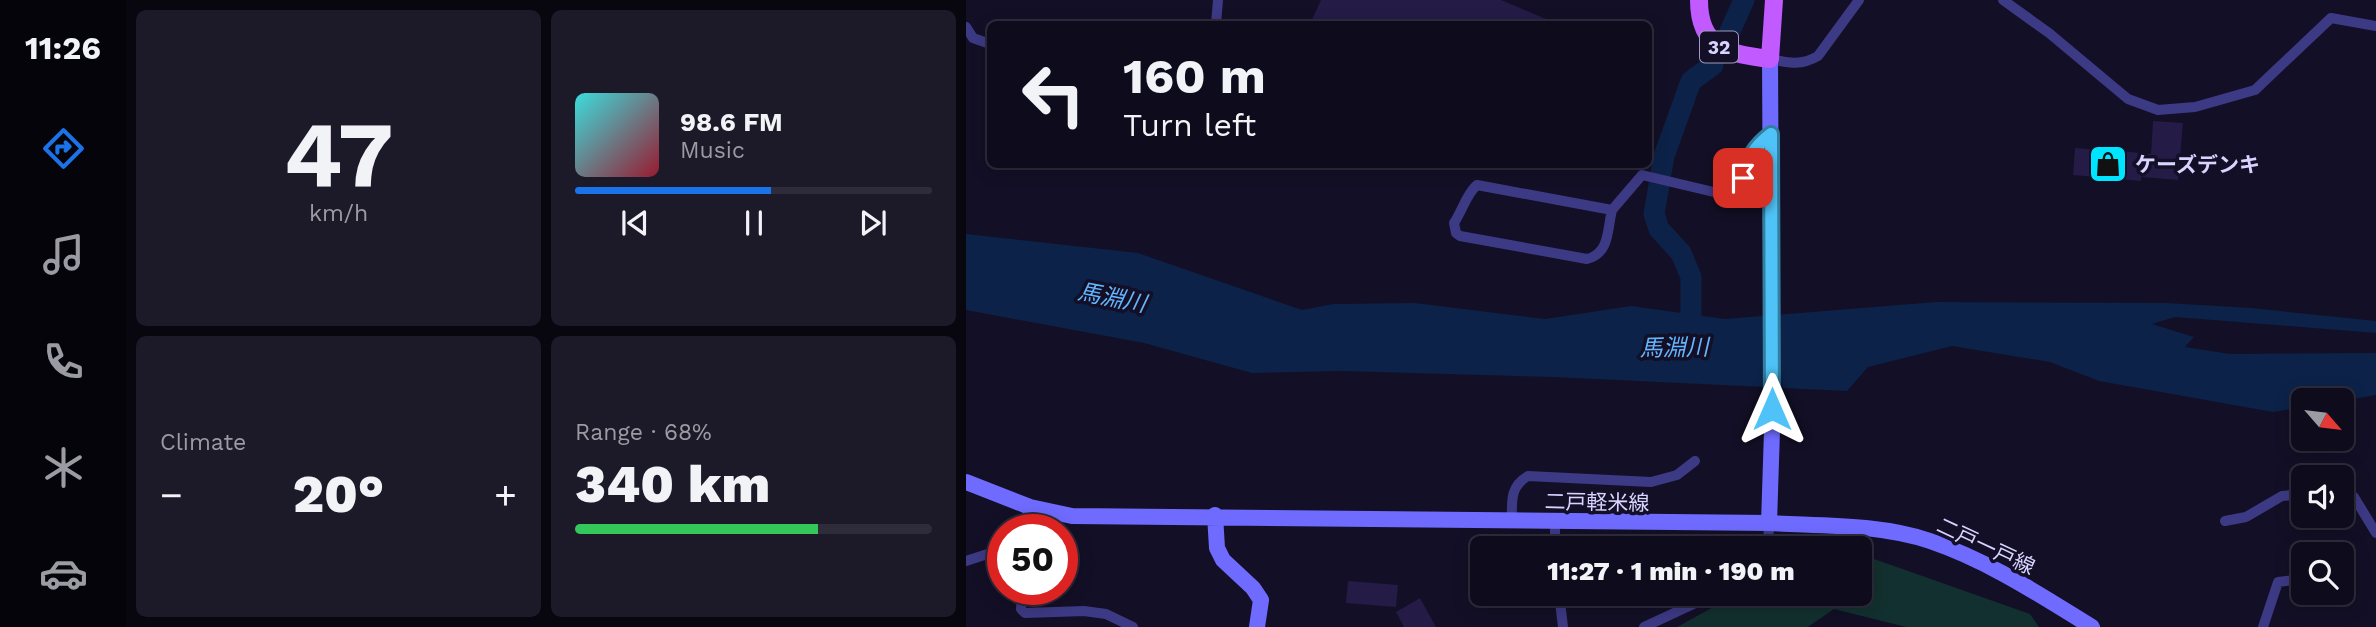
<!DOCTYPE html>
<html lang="en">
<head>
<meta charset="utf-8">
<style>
  body { margin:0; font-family:"Work Sans","Noto Sans JP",sans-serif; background:#1c1929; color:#f1f3f6; height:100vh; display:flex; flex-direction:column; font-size:26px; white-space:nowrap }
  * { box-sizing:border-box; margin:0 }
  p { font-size:23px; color:#9b9ba3 }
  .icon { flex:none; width:38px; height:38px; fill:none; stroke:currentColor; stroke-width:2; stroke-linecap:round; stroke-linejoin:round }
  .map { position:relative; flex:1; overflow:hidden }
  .details { display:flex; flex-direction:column; gap:10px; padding:10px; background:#08060f; width:840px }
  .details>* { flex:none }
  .top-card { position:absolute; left:21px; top:21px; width:665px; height:147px; border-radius:10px; box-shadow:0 4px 18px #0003,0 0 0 2px #2e2b3b; background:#0e0b1c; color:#f1f3f6; overflow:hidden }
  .needle { width:46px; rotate:118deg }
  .fabs { position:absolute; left:1325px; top:388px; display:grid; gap:14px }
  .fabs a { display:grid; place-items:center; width:63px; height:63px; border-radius:10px; background:#0e0b1c; box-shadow:0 4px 18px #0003,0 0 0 2px #2e2b3b; font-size:35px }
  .speed { position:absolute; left:21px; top:514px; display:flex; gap:14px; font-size:35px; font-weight:700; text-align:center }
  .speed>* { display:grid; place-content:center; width:91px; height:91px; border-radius:50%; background:#0e0b1c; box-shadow:0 4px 18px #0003,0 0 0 2px #2e2b3b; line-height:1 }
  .speed .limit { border:10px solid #d22; background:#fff; color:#111 }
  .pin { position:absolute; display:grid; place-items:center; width:60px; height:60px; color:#fff; margin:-30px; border-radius:14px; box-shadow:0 4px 10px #0006 }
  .me { position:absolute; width:77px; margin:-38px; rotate:0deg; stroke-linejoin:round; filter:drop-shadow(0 0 5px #0008) }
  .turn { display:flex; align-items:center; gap:24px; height:147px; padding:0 21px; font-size:32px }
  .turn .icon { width:91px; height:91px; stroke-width:2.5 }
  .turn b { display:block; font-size:49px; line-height:60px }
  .big { font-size:52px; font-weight:800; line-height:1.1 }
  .details .widget { flex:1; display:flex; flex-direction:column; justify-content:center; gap:10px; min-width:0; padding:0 24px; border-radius:10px; background:#1c1929 }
  .details .dial { align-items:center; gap:0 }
  .dial b { font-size:91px; line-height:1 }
  .song { display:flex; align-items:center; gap:21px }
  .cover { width:84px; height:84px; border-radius:10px; background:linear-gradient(135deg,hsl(180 70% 55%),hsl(350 70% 35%)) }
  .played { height:7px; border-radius:4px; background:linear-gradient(90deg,#1a73e8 55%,#2e2b3b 55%) }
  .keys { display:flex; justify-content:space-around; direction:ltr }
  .heat { display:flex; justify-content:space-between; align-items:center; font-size:38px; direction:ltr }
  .charge { height:10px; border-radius:5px; background:linear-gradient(90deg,#34c759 68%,#2e2b3b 0) }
  .details .tiles { flex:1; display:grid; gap:10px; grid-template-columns:repeat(2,1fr) }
  .trip { position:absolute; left:504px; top:536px; width:402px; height:70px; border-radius:10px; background:#0e0b1c; box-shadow:0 4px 18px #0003,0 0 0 2px #2e2b3b; font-weight:800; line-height:70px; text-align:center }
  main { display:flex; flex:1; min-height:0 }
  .tabs { display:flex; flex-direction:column; width:126px; justify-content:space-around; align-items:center; background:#06040b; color:#9b9ba3 }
  .tabs .icon { width:49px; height:49px }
  .tabs .active { color:#1a73e8 }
  .tabs b { font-size:32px; color:#f1f3f6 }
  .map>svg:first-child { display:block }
  .green { fill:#12302f }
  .water { fill:#0c2248 }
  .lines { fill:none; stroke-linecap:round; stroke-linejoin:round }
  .river { stroke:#0c2248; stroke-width:21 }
  .building { fill:#241b47 }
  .street { stroke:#3d3a85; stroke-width:10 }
  .secondary { stroke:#6f6bff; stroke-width:16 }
  .primary { stroke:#c25bff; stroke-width:18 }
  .route-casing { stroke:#337fa1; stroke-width:18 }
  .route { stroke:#4fc3f7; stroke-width:12 }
  .labels { text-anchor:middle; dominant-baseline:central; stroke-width:7; stroke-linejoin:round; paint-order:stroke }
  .shield { fill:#130f26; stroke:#9e99be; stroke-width:2 }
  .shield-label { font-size:19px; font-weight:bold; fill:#d9d4ff }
  .poi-label { font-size:21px; font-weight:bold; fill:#d9d4ff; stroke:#130f26; text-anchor:start }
  .street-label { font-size:21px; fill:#d9d4ff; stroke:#130f26 }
  .water-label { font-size:23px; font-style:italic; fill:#62b6ff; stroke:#130f26 }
</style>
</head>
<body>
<main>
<nav class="tabs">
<b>11:26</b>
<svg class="icon active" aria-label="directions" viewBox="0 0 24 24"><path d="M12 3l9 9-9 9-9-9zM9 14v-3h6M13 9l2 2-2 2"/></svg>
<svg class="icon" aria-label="music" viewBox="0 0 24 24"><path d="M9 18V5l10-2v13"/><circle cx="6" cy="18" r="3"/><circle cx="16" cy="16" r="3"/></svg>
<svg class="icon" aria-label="phone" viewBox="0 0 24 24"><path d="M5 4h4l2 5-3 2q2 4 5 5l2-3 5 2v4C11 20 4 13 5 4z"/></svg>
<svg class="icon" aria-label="climate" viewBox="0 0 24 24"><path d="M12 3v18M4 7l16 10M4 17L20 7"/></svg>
<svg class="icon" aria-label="car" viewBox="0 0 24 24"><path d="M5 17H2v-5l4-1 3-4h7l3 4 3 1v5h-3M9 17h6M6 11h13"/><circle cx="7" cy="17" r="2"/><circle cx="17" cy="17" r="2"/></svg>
</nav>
<section class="details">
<div class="tiles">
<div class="widget dial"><b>47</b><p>km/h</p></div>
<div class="widget">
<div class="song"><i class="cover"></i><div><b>98.6 FM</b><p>Music</p></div></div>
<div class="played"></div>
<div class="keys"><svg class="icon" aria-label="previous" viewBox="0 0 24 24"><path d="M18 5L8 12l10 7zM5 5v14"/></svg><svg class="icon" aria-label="pause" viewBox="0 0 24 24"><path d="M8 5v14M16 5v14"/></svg><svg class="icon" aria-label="next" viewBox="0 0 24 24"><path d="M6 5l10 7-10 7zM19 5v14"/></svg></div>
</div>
<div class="widget"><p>Climate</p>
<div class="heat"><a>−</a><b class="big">20°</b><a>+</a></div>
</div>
<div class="widget"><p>Range · 68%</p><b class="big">340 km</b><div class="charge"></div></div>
</div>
</section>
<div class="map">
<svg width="1410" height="627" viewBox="0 0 1410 627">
  <rect width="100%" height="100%" fill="#130f26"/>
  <!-- green -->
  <path class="green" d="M894,554L1064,614L1073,627H940L868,609L842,627H711L773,593H894Z"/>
  <!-- water -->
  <path class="water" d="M0,234L172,253L336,310L367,304L449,303L579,319L665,306L759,319L970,302L1200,303L1285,308L1410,321V333L1209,317L1186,324L1228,337L1219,347L1264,354L1410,353V395L1375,401H1337V407L1307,412L1133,381L1084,362L986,346L902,367L881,391L588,377L376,371L286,373L178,343L0,310Z"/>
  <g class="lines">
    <!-- river -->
    <path class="river" d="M764,31L778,0
      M725,342V277L715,253L693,229L688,214L698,156L725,81L747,65"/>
  </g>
  <!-- building -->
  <path class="building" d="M355,0H535L592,24H344Z
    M1187,121L1217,123L1212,180L1175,177V181L1107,175L1109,148L1132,150L1133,146L1144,147V150L1185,154Z
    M382,581L432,585L430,607L380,603Z
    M454,598L470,627H438L430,612Z"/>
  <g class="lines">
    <!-- street -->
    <path class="street" d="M1037,0L1083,33L1162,99L1192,110L1229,107L1289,90L1365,18L1410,26
      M250,24L252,0
      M0,27L7,38L24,44
      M804,59C823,63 835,66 852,56L893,0
      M646,210C641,230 644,253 621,259L494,236L490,233L488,223C496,211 501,193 511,185L646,210L676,175L773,198C780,170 781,153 805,134
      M1376,496L1388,497L1410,533
      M1259,521L1280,517L1316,496L1337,494
      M546,522C546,503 543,487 562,476L685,482L711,475L729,461
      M589,523V548
      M56,530L64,507
      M802,548L803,523
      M0,561L37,549
      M56,590L55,609L59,613L118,611L140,614L167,627
      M593,593L597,627
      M678,627L751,593
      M1297,627L1312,582L1329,580"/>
    <!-- secondary -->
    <path class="secondary" d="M0,482L64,507L106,516L803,523C856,526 914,524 964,541C1023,561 1074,595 1126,627
      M249,515L251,548L257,560L287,588L295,600L291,627
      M803,523L806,431L804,59"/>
    <!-- primary -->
    <path class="primary" d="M733,0C733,49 763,54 804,59L808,0"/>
  </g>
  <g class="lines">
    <defs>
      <path id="route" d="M777,178C782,158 788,147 805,134L806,409"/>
    </defs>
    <!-- route casing -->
    <use href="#route" class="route-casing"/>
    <!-- route -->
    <use href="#route" class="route"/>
  </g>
  <!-- icons -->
  <defs>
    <symbol id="shop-square" viewBox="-11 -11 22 22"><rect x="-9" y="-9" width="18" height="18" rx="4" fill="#00e5ff" stroke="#130f26"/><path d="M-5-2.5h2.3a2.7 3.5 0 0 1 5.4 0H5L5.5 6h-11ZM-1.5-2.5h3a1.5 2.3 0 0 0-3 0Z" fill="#111"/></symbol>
  </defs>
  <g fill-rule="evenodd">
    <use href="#shop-square" x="1120" y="142" width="44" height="44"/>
  </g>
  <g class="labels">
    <!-- shield labels -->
    <rect class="shield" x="734" y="31.5" width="38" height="31" rx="5"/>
    <g class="shield-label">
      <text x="753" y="47">32</text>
    </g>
    <!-- poi labels -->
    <g class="poi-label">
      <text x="1169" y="164">ケーズデンキ</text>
    </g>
    <!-- street labels -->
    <g class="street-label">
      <text transform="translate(631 502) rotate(1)">二戸軽米線</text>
      <text transform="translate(1020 546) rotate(25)">二戸一戸線</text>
    </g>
    <!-- water labels -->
    <g class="water-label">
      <text transform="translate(146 298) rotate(11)">馬淵川</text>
      <text transform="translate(708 348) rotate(-1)">馬淵川</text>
    </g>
  </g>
</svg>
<div class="fabs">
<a><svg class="needle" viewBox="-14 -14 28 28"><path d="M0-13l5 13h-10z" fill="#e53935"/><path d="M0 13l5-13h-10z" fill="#9b9ba3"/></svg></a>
<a><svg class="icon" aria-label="sound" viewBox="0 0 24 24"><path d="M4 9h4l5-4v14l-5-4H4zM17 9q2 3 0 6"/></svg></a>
<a><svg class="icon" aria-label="search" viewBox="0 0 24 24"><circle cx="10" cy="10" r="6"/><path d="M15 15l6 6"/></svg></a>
</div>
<div class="speed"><div class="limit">50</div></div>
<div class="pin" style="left:777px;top:178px;background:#d93025"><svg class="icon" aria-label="arrive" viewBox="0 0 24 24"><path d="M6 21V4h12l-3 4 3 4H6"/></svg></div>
<svg class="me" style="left:806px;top:409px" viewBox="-20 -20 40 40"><path d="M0-17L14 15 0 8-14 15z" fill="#4fc3f7" stroke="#fff" stroke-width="4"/></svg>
<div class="trip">11:27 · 1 min · 190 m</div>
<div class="top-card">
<div class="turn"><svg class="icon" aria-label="left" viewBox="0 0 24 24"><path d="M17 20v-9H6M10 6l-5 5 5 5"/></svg><div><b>160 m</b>Turn left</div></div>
</div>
</div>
</main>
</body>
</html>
